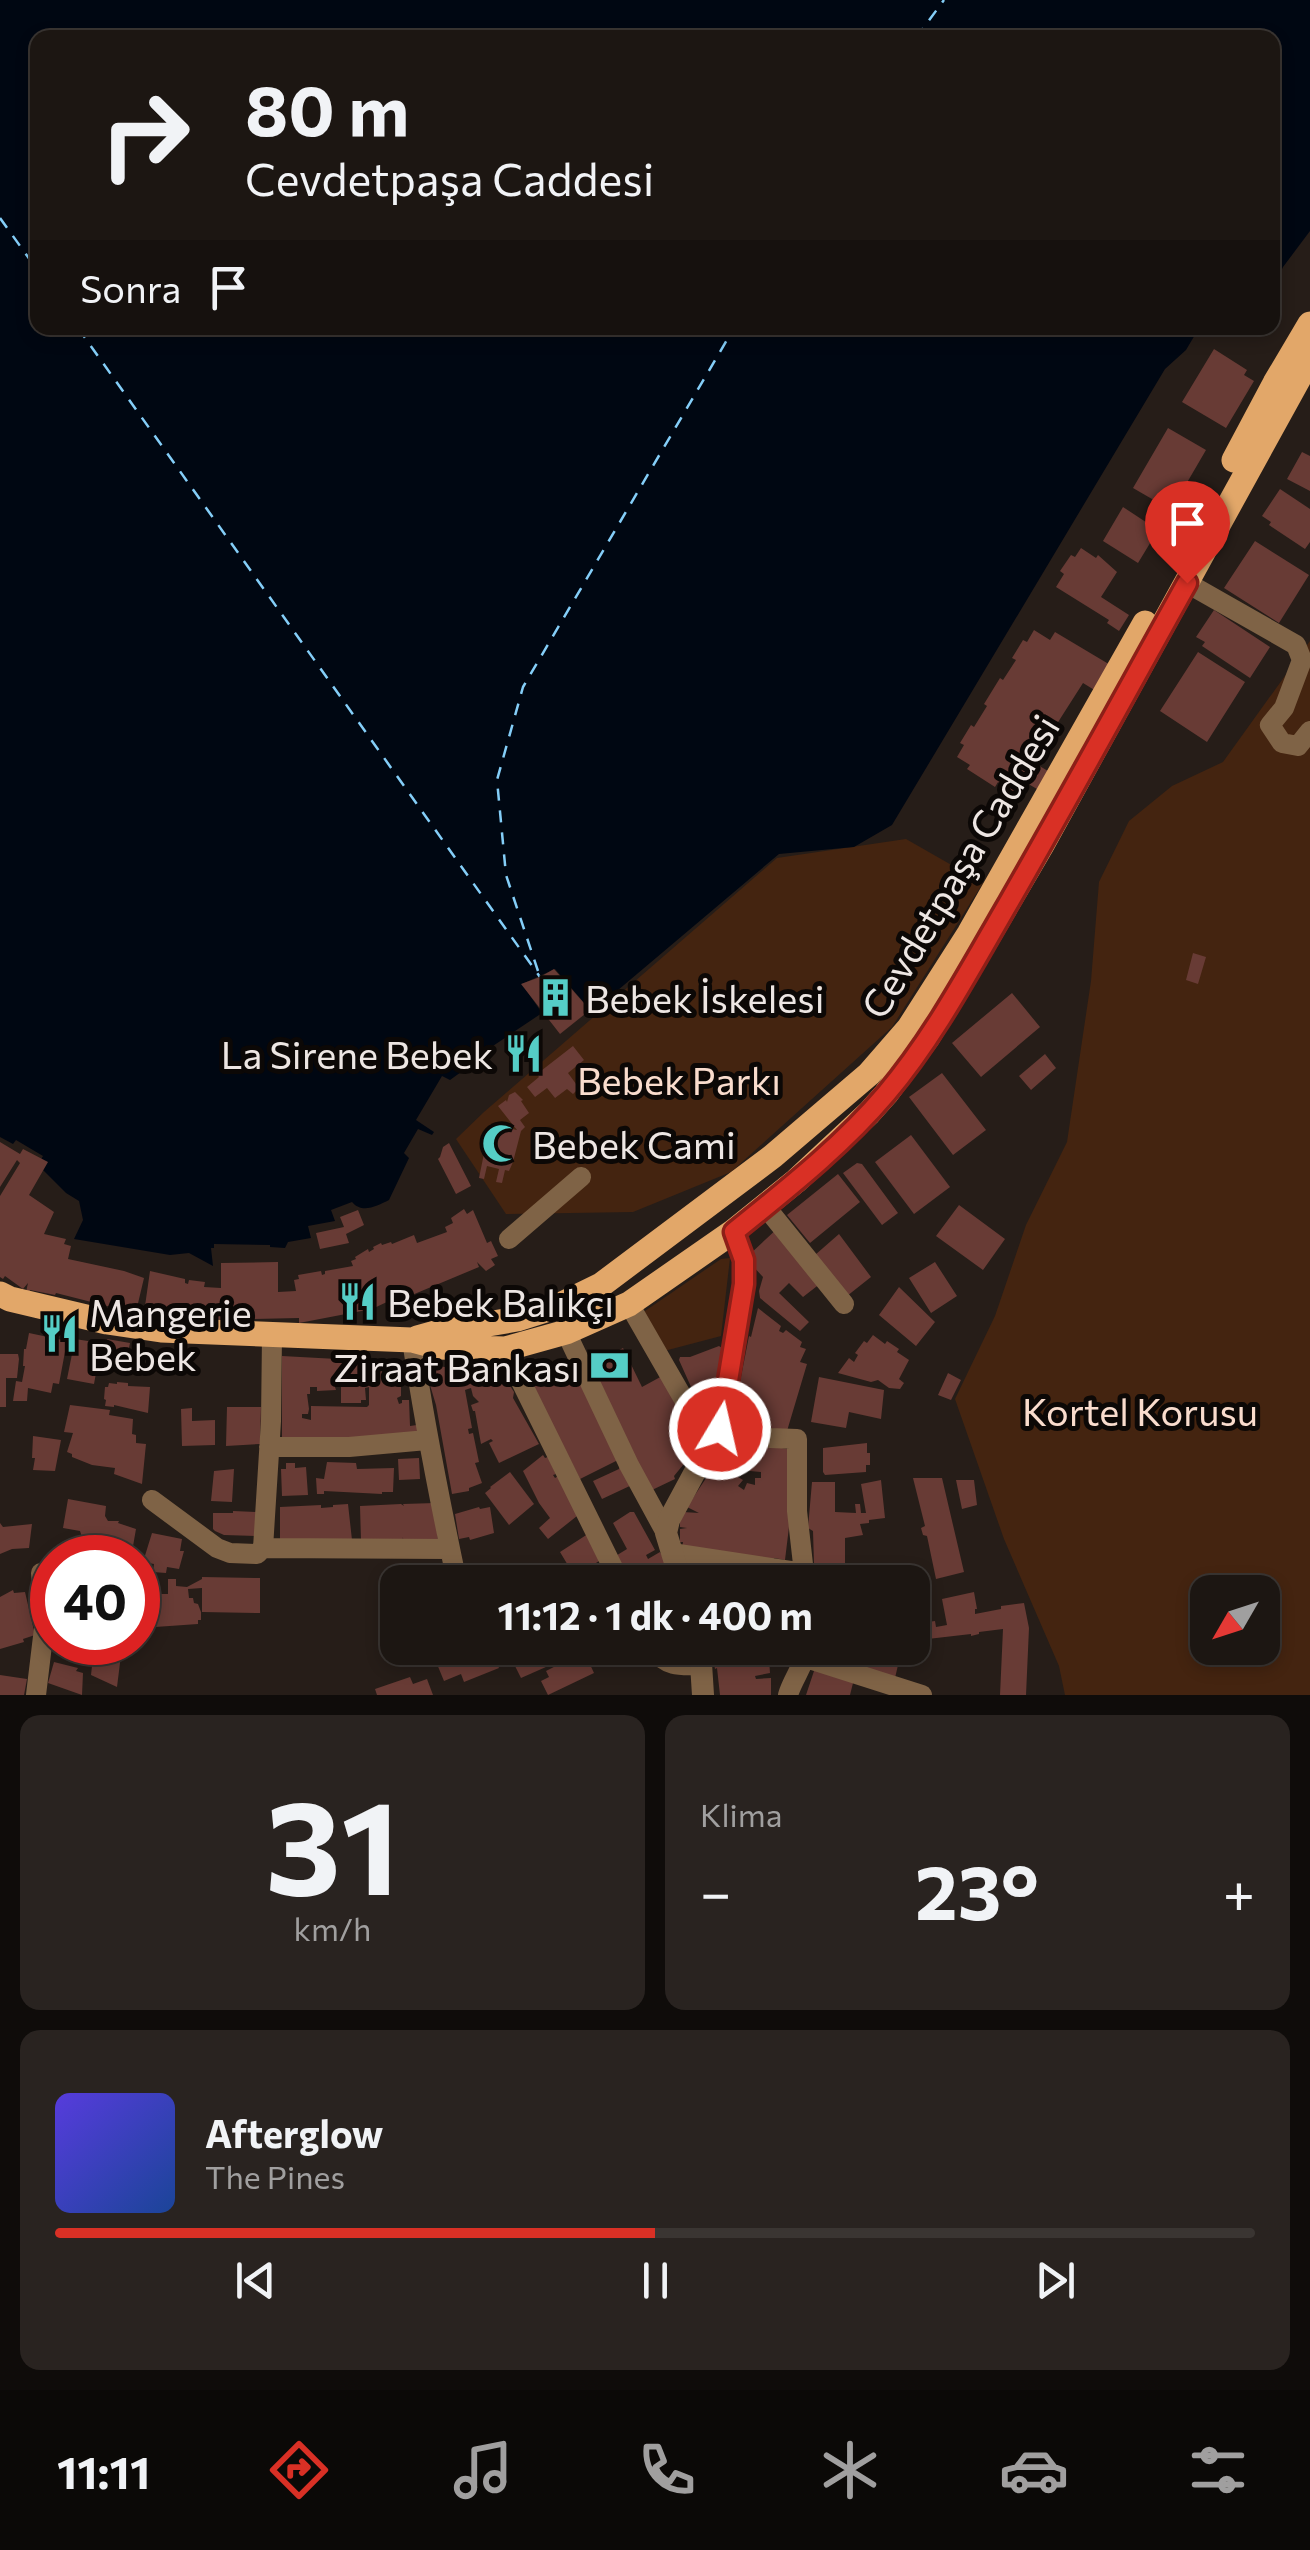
<!DOCTYPE html>
<html lang="tr">
<head>
<meta charset="utf-8">
<style>
  body { margin:0; font-family:Commissioner,sans-serif; background:#292320; color:#f1f3f6; height:100vh; display:flex; flex-direction:column; font-size:38px; white-space:nowrap }
  * { box-sizing:border-box; margin:0 }
  p { font-size:32px; color:#a09f9f }
  .icon { flex:none; width:55px; height:55px; fill:none; stroke:currentColor; stroke-width:2; stroke-linecap:round; stroke-linejoin:round }
  .map { position:relative; height:1695px; overflow:hidden }
  .details { display:flex; flex-direction:column; gap:20px; padding:20px; background:#0f0c0a; flex:1 }
  .details>* { flex:none }
  .hud { position:absolute; left:30px; top:30px; width:1250px; height:305px; border-radius:20px; box-shadow:0 5px 15px #0003,0 0 0 2px #3a3532; background:#1c1612; color:#f1f3f6; overflow:hidden }
  .needle { width:65px; rotate:231deg }
  .fabs { position:absolute; left:1190px; top:1575px; display:grid; gap:20px }
  .fabs a { display:grid; place-items:center; width:90px; height:90px; border-radius:20px; background:#1c1612; box-shadow:0 5px 15px #0003,0 0 0 2px #3a3532; font-size:50px }
  .speed { position:absolute; left:30px; top:1535px; display:flex; gap:20px; font-size:50px; font-weight:700; text-align:center }
  .speed>* { display:grid; place-content:center; width:130px; height:130px; border-radius:50%; background:#1c1612; box-shadow:0 5px 15px #0003,0 0 0 2px #3a3532; line-height:1 }
  .speed .limit { border:15px solid #d22; background:#fff; color:#111 }
  .pin { position:absolute; display:grid; place-items:center; width:85px; height:85px; color:#fff; margin:-102px -42px; border-radius:50% 50% 50% 0; rotate:-45deg; box-shadow:0 0 10px #0007 }
  .pin .icon { rotate:45deg }
  .me { position:absolute; width:110px; margin:-55px; rotate:9deg; stroke-linejoin:round; filter:drop-shadow(0 0 8px #0008) }
  .turn { display:flex; align-items:center; gap:35px; height:210px; padding:0 50px; font-size:45px }
  .turn .icon { width:130px; height:130px; stroke-width:2.5 }
  .turn b { display:block; font-size:70px; line-height:85px }
  .then { display:flex; align-items:center; height:95px; padding:0 50px; background:#0003; gap:20px; font-size:38px }
  .big { font-size:75px; font-weight:700; line-height:1.1 }
  .details .card { flex:1; display:flex; flex-direction:column; justify-content:center; gap:15px; min-width:0; padding:0 35px; border-radius:20px; background:#292320 }
  .details .dial { align-items:center; gap:0 }
  .dial b { font-size:130px; line-height:1 }
  .song { display:flex; align-items:center; gap:30px }
  .cover { width:120px; height:120px; border-radius:15px; background:linear-gradient(135deg,hsl(250 70% 55%),hsl(220 70% 35%)) }
  .played { height:10px; border-radius:5px; background:linear-gradient(90deg,#d93025 50%,#3a3532 50%) }
  .keys { display:flex; justify-content:space-around; direction:ltr }
  .heat { display:flex; justify-content:space-between; align-items:center; font-size:55px; direction:ltr }
  .details .tiles { flex:1; display:grid; gap:20px; grid-template-columns:1fr 1fr }
  .card:last-child { grid-column:span 2 }
  .trip { position:absolute; left:380px; top:1565px; width:550px; height:100px; border-radius:20px; background:#1c1612; box-shadow:0 5px 15px #0003,0 0 0 2px #3a3532; font-weight:700; line-height:100px; text-align:center }
  .tab-bar { display:flex; height:160px; justify-content:space-around; align-items:center; background:#0b0907; color:#a09f9f }
  .tab-bar .icon { width:70px; height:70px }
  .tab-bar .on { color:#d93025 }
  .tab-bar b { font-size:45px; color:#f1f3f6 }
  .map>svg:first-child { display:block }
  .green { fill:#442410; fill-rule:evenodd }
  .water { fill:#000712 }
  .lines { fill:none; stroke-linecap:round; stroke-linejoin:round }
  .ferry { stroke:#84cef8; stroke-width:2.5; stroke-dasharray:12 10; stroke-linecap:butt }
  .building { fill:#683b35; fill-rule:evenodd }
  .minor { stroke:#7f6346; stroke-width:20 }
  .tertiary { stroke:#7f6346; stroke-width:22 }
  .primary { stroke:#e2a769; stroke-width:25 }
  .route-casing { stroke:#8d1f18; stroke-width:25 }
  .route { stroke:#d93025; stroke-width:18 }
  .labels { text-anchor:middle; dominant-baseline:central; stroke-width:10; stroke-linejoin:round; paint-order:stroke }
  .street-label { font-size:38px; fill:#ede6e3; stroke:#0c0806 }
  .poi-label { font-size:38px; fill:#ede6e3; stroke:#0c0806; text-anchor:start }
  .park-label { font-size:38px; fill:#f9dccd; stroke:#0c0806 }
</style>
</head>
<body>
<div class="map">
<svg width="1310" height="1695" viewBox="0 0 1310 1695">
  <rect width="100%" height="100%" fill="#261d18"/>
  <!-- green -->
  <path class="green" d="M1310,641V1695H1065L1059,1666L1004,1539L955,1399L995,1316L1026,1225L1067,1142L1091,981L1099,882L1129,821L1172,786L1223,762ZM1208,1592H1262V1648H1208Z
    M906,839L983,883L892,1027L731,1172L633,1212L506,1214L456,1139L484,1112L777,858Z
    M730,1258L721,1336L664,1351L642,1313L721,1259Z"/>
  <!-- water -->
  <path class="water" d="M0,0H1310V231L1283,267L1273,288L1272,38H38V328H1199L1186,350L1165,369L892,825L854,847L779,854L592,1012L555,969L522,984L542,1013L478,1056L479,1059L450,1080L442,1076L416,1120L434,1132L432,1135L418,1129L404,1153L409,1158L389,1200C377,1206 362,1214 352,1202L331,1210L335,1221L308,1226L311,1238L288,1242L285,1248L270,1247V1245L214,1244V1248H211L213,1266L189,1253L170,1255L74,1239L83,1220L79,1201L66,1193L38,1165L43,1156L16,1140L13,1144L0,1137Z"/>
  <g class="lines">
    <!-- ferry -->
    <path class="ferry" d="M916,38L944,0
      M0,218L38,271
      M78,328L540,977
      M538,971L506,875L497,780L523,687L734,328"/>
  </g>
  <!-- building -->
  <path class="building" d="M1214,349L1247,370L1244,375L1254,381L1226,428L1182,402Z
    M1168,428L1206,450L1171,510L1133,488Z
    M1302,452L1310,456V491L1287,479Z
    M1280,489L1310,509V542L1305,549L1269,525L1271,522L1262,516Z
    M1123,507L1158,530L1138,563L1103,541Z
    M1255,541L1309,575L1279,623L1224,588Z
    M1081,548L1096,558L1098,555L1117,572L1101,597L1129,615L1119,631L1107,623L1109,620L1056,587L1064,574L1060,571L1071,555L1075,557Z
    M1214,610L1270,647L1250,678L1202,646L1205,642L1196,637Z
    M1034,630L1050,640L1055,632L1112,666L1096,691L1083,683L1053,730L1050,728L1038,747L1045,751L1036,764L1048,771L1037,789L1025,782L1017,796L998,782L995,787L967,769L970,765L957,757L964,745L960,743L971,725L974,727L987,706L984,704L1000,678L1003,680L1016,660L1012,658L1023,640L1027,642Z
    M1198,652L1245,682L1207,742L1160,711Z
    M1193,953L1206,957L1198,984L1186,980Z
    M554,969L590,1010L560,1034L521,984L540,977Z
    M1012,993L1040,1027L981,1077L952,1043Z
    M573,1046L584,1060L568,1073L579,1088L573,1094L567,1089L555,1098L547,1088L535,1097L527,1087L539,1077L537,1074Z
    M1045,1054L1056,1068L1031,1090L1019,1076Z
    M942,1073L986,1130L953,1155L909,1097Z
    M515,1092L523,1100L521,1101L529,1113L520,1120L525,1127L521,1131L513,1162L509,1171L505,1170L502,1183L496,1182L499,1169L487,1166L484,1179L479,1178L490,1124L517,1130L498,1106L506,1100L507,1102L509,1095Z
    M911,1135L950,1187L914,1214L875,1162Z
    M0,1142L20,1154L23,1149L48,1162L29,1195L54,1212L44,1234L66,1239L64,1244L71,1246L68,1259L124,1271L144,1278L135,1316L121,1313L115,1308L56,1293L55,1295L30,1290L29,1293L26,1292L28,1283L23,1289L5,1276L3,1279L0,1277V1196L20,1163L17,1160L0,1187Z
    M449,1143L471,1186L456,1194L438,1159L440,1157L443,1147Z
    M857,1163L862,1164L898,1213L882,1225L843,1173Z
    M838,1174L860,1202L810,1243L787,1215Z
    M959,1205L1005,1239L983,1270L936,1236Z
    M464,1209L467,1214L473,1210L487,1243L491,1241L498,1256L491,1259L495,1265L486,1271L477,1262L479,1267L412,1295L414,1301L391,1307L389,1301L372,1309L299,1323V1318L200,1320L144,1313L150,1271L185,1279V1283L188,1284L189,1280L205,1282L204,1287L221,1288V1263L278,1262V1292L296,1291L294,1280L299,1279L298,1275L321,1271L322,1275L325,1274V1271L353,1266L351,1261L356,1259L355,1257L368,1249L369,1252L374,1249L373,1247L381,1243L382,1245L391,1242L392,1244L414,1235L417,1243L447,1232L445,1227L453,1223L451,1218Z
    M358,1210L364,1225L346,1234L349,1243L320,1249L316,1233L344,1227L340,1217Z
    M779,1227L821,1283L803,1297L789,1283L779,1293L809,1322L800,1331L760,1298L759,1291L763,1277L750,1263L749,1255Z
    M839,1234L871,1277L847,1296L815,1255Z
    M935,1262L957,1296L931,1313L909,1278Z
    M899,1287L935,1322L916,1346L879,1315Z
    M758,1308L781,1326L779,1331L783,1333L786,1330L802,1342L800,1347L806,1349L800,1362L807,1364L787,1431L740,1424L734,1413L749,1336L751,1337Z
    M29,1333L67,1341L59,1384L53,1383L51,1393L28,1388L27,1401H13L16,1381L22,1382L25,1366H23L24,1349H26Z
    M873,1335L885,1344L887,1341L899,1349L897,1352L909,1360L899,1379L904,1383L900,1389L889,1388L878,1380L871,1382L838,1373L849,1358L854,1362L858,1355L855,1353L864,1341L867,1343Z
    M75,1339L94,1342L90,1371L96,1373L94,1384L67,1379Z
    M107,1339L130,1343L124,1371L103,1366Z
    M719,1346L722,1348L724,1356L716,1393L707,1395L706,1402L714,1405L712,1418L697,1409L696,1398L679,1360L680,1357H690Z
    M623,1348L642,1387L664,1375L700,1441L691,1453L686,1456L688,1459L674,1476L675,1479L652,1490L589,1366Z
    M0,1354H18L19,1359L17,1378H6V1407H0Z
    M282,1356L337,1359V1361L364,1363L365,1366H401V1396L397,1398L399,1404L402,1403V1400H409L410,1426L417,1425L419,1438L282,1443ZM341,1386V1403H361V1400H366L365,1388L369,1387V1405L367,1407L311,1406V1420L302,1418V1414H308L309,1409L307,1394H310V1387H317V1391L336,1390L335,1387Z
    M569,1361L618,1460L580,1479L527,1377Z
    M437,1366L461,1369V1373H482V1371L496,1373L504,1376L514,1392L513,1398L539,1444L499,1463L489,1443L493,1441L491,1439L481,1444L475,1411H473L471,1405L479,1402L473,1396L471,1388L465,1390L472,1428L468,1429L469,1434L473,1433L479,1462L475,1463L482,1483L469,1488V1491L452,1494L436,1405L427,1375L430,1367Z
    M948,1373L961,1380L951,1400L938,1395Z
    M819,1377L884,1390L881,1419L849,1412L846,1428L811,1422Z
    M117,1382L128,1383V1386L150,1387L148,1413L114,1405V1407L105,1406L106,1400L104,1399L105,1387H108L109,1383L117,1384Z
    M70,1405L110,1410L109,1415L133,1419L132,1434L136,1435V1443L146,1444L142,1484L114,1474L115,1468L92,1465L72,1457V1454L67,1452L73,1433L64,1432Z
    M227,1407H261L260,1444L226,1446Z
    M192,1408V1421L215,1420V1445L182,1446L181,1409Z
    M33,1436L61,1440L55,1471L33,1470L35,1458H32Z
    M736,1439L792,1450L789,1527L785,1560L774,1558L773,1565L682,1549L683,1542H680V1529L687,1528L680,1527V1517L683,1512L699,1513L687,1507L722,1454ZM740,1466L750,1471L761,1472V1478H755V1485L747,1483L744,1490L738,1486L743,1480L738,1477L741,1472L738,1469Z
    M867,1443V1453H870V1465H866V1472L825,1475L823,1472V1448Z
    M543,1455L545,1458L548,1457L556,1474L553,1475L555,1478L560,1475L577,1516L548,1539L539,1528L550,1518L539,1503L523,1471Z
    M419,1458L420,1479L399,1480L398,1459Z
    M327,1462L356,1463L357,1469L394,1468L393,1492H382V1494L324,1491V1494H317L316,1478L324,1479Z
    M286,1463H295V1468L306,1467L308,1495L282,1496L281,1469H286Z
    M620,1465L634,1484L602,1499L593,1481L619,1469Z
    M234,1469L232,1502L211,1501L214,1471Z
    M510,1472L534,1504L509,1525L485,1493L491,1488L490,1487Z
    M913,1478H942L964,1572L936,1579L927,1536L923,1535L921,1528L925,1526Z
    M881,1480L885,1518L869,1520V1523L860,1524L863,1535L845,1538V1564H814L813,1531L808,1528L812,1482H835V1512L856,1513L855,1504H860L861,1513H866L861,1484Z
    M956,1480H974L977,1505L962,1509Z
    M68,1499L106,1506L105,1516L108,1521H119L118,1523L136,1529L132,1552L128,1551L127,1558H109L110,1551L85,1543L86,1538L82,1537L80,1531L63,1528Z
    M435,1503L438,1540H404L402,1537L403,1539L361,1541L360,1506L401,1504L404,1506L403,1504Z
    M348,1504L352,1540L280,1543V1507L321,1505V1508L333,1507V1505Z
    M479,1507L480,1509L490,1507L494,1533L470,1540L469,1537L459,1539L455,1514Z
    M233,1511L259,1512V1536L224,1535L215,1531L213,1529V1513H233Z
    M630,1512H634L655,1550L646,1555L648,1559L660,1552L677,1582H649L647,1577L641,1580L640,1577L636,1578L632,1571L636,1570L634,1566L622,1572L614,1557L627,1549L613,1523Z
    M0,1523L3,1527L32,1524L29,1548L12,1549L0,1554Z
    M594,1530L605,1557L575,1577L560,1552Z
    M152,1533L182,1539L180,1551H184L179,1569L167,1567L166,1573L153,1572L154,1564L143,1562Z
    M684,1562L715,1564L713,1582H691Z
    M546,1564L557,1580L554,1582H519Z
    M886,1565L889,1582H861L859,1570Z
    M718,1569L749,1574V1582H717Z
    M390,1576L441,1577V1582H398V1616H392L391,1605H389Z
    M202,1577L260,1578V1613L202,1612V1588L188,1589L189,1598H193L194,1603L198,1604L201,1612V1620H198V1624L141,1628V1619H146V1607H140L142,1587L155,1586V1594H168V1579H176V1586L187,1587L202,1579Z
    M13,1590L14,1593L25,1592L35,1635L23,1639L24,1642L0,1649V1597Z
    M974,1592L977,1609H975V1614L1001,1609V1606L1024,1603L1029,1628L1026,1695H1000L1003,1629L979,1632V1634L971,1636V1634L919,1640L912,1638V1611L919,1630L922,1629L921,1623L935,1621L936,1627L947,1625L942,1599Z
    M94,1648L121,1655L117,1687L91,1675Z
    M443,1648H490L499,1668L464,1682L461,1674L444,1681L432,1652Z
    M535,1648H547L555,1663L521,1678L512,1660Z
    M711,1648H748V1651L744,1652L747,1663L769,1659L770,1673L755,1676L756,1679L771,1678V1695H720L717,1668L715,1669Z
    M813,1648H902L895,1678L813,1658Z
    M579,1654L582,1661L587,1658L594,1673L548,1695L541,1681L549,1677L546,1671Z
    M54,1662L78,1668L76,1671L83,1673L82,1695L48,1683Z
    M816,1665L855,1675L850,1695H806Z
    M0,1675L27,1679L24,1695H0Z
    M410,1677L413,1684L427,1679L433,1695H377L375,1689Z"/>
  <g class="lines">
    <!-- minor -->
    <path class="minor" d="M1187,583L1296,645L1302,660L1284,708L1270,725L1282,743L1298,746L1310,731
      M765,1206L844,1304
      M509,1239L581,1177
      M629,1304L710,1445
      M566,1332L629,1465L666,1533
      M412,1340C424,1421 440,1502 457,1582
      M505,1349L620,1582
      M720,1429L770,1438L797,1439V1511L805,1582
      M269,1447H349L427,1440
      M152,1500L217,1548L230,1553L257,1554L263,1548L450,1549
      M263,1548L271,1421L272,1335
      M672,1553L804,1573
      M653,1648C666,1667 679,1666 701,1665
      M806,1658L922,1695
      M36,1695L45,1620L41,1573
      M788,1695C793,1678 805,1665 806,1648"/>
    <!-- tertiary -->
    <path class="tertiary" d="M681,1582L666,1533L669,1520L703,1457L720,1429L744,1284V1260L734,1231
      M700,1648L703,1695"/>
    <!-- primary -->
    <path class="primary" d="M1234,460L1275,383L1310,324
      M0,1294L10,1299L107,1322L161,1330L412,1340L438,1347L505,1349L566,1332L629,1304L734,1231L796,1181L869,1113L886,1094L928,1037L984,944L1042,845L1310,358
      M417,1338L435,1333L517,1319L558,1306L601,1285L773,1156L869,1074L909,1028L969,934L1145,623"/>
  </g>
  <g class="lines">
    <defs>
      <path id="route" d="M720,1429L744,1284V1260L734,1232C787,1189 842,1146 886,1094C935,1036 971,967 1009,902C1070,796 1128,689 1187,583"/>
    </defs>
    <!-- route casing -->
    <use href="#route" class="route-casing"/>
    <!-- route -->
    <use href="#route" class="route"/>
  </g>
  <!-- icons -->
  <defs>
    <symbol id="building-bare" viewBox="-9 -9 18 18"><path d="M-4-6H4V6H1V3H-1V6H-4ZM-2.5-4.3h1.7v1.8h-1.7ZM.8-4.3h1.7v1.8H.8ZM-2.5-1h1.7V.8h-1.7ZM.8-1h1.7V.8H.8Z" fill="#55cdc6" stroke="#0c0806" stroke-width="2.5" paint-order="stroke"/></symbol>
    <symbol id="restaurant-bare" viewBox="-9 -9 18 18"><path d="M-5-6h1v4h1v-4h1v4h1v-4h1v5L-1.5 .5V6h-2V.5L-5-1ZM5-6V6H3V1.5H1.5Q1.5-4 5-6Z" fill="#55cdc6" stroke="#0c0806" stroke-width="2.5" paint-order="stroke"/></symbol>
    <symbol id="mosque-bare" viewBox="-9 -9 18 18"><path d="M3.5-4.9A6 6 0 1 0 3.5 4.9A5 5 0 1 1 3.5-4.9Z" fill="#55cdc6" stroke="#0c0806" stroke-width="2.5" paint-order="stroke"/></symbol>
    <symbol id="bank-bare" viewBox="-9 -9 18 18"><path d="M-6-4H6V4H-6ZM0-2.3a2.3 2.3 0 1 0 0 4.6a2.3 2.3 0 1 0 0-4.6Z" fill="#55cdc6" stroke="#0c0806" stroke-width="2.5" paint-order="stroke"/></symbol>
  </defs>
  <g fill-rule="evenodd">
    <use href="#building-bare" x="528" y="970" width="55" height="55"/>
    <use href="#restaurant-bare" x="496" y="1026" width="55" height="55"/>
    <use href="#mosque-bare" x="474" y="1116" width="55" height="55"/>
    <use href="#restaurant-bare" x="330" y="1274" width="55" height="55"/>
    <use href="#restaurant-bare" x="32" y="1306" width="55" height="55"/>
    <use href="#bank-bare" x="582" y="1338" width="55" height="55"/>
  </g>
  <g class="labels">
    <!-- street labels -->
    <g class="street-label">
      <text transform="translate(959 866) rotate(-59)">Cevdetpaşa Caddesi</text>
    </g>
    <!-- poi labels -->
    <g class="poi-label">
      <text x="585" y="997">Bebek İskelesi</text>
      <text x="493" y="1053" text-anchor="end">La Sirene Bebek</text>
      <text x="532" y="1143">Bebek Cami</text>
      <text x="387" y="1301">Bebek Balıkçı</text>
      <text x="89" y="1311">Mangerie<tspan x="89" dy="44">Bebek</tspan></text>
      <text x="580" y="1366" text-anchor="end">Ziraat Bankası</text>
    </g>
    <!-- park labels -->
    <g class="park-label">
      <text x="679" y="1079">Bebek Parkı</text>
      <text x="1140" y="1410">Kortel Korusu</text>
    </g>
  </g>
</svg>
<div class="fabs">
<a><svg class="needle" viewBox="-14 -14 28 28"><path d="M0-13l5 13h-10z" fill="#e53935"/><path d="M0 13l5-13h-10z" fill="#a09f9f"/></svg></a>
</div>
<div class="speed"><div class="limit">40</div></div>
<div class="pin" style="left:1187px;top:583px;background:#d93025"><svg class="icon" aria-label="arrive" viewBox="0 0 24 24"><path d="M6 21V4h12l-3 4 3 4H6"/></svg></div>
<svg class="me" style="left:720px;top:1429px" viewBox="-20 -20 40 40"><circle r="17" fill="#d93025" stroke="#fff" stroke-width="3"/><path d="M0-11L8 9 0 5-8 9z" fill="#fff"/></svg>
<div class="trip">11:12 · 1 dk · 400 m</div>
<div class="hud">
<div class="turn"><svg class="icon" aria-label="right" viewBox="0 0 24 24"><path d="M7 20v-9h11M14 6l5 5-5 5"/></svg><div><b>80 m</b>Cevdetpaşa Caddesi</div></div>
<div class="then">Sonra<svg class="icon" aria-label="arrive" viewBox="0 0 24 24"><path d="M6 21V4h12l-3 4 3 4H6"/></svg></div>
</div>
</div>
<section class="details">
<div class="tiles">
<div class="card dial"><b>31</b><p>km/h</p></div>
<div class="card"><p>Klima</p>
<div class="heat"><a>−</a><b class="big">23°</b><a>+</a></div>
</div>
<div class="card">
<div class="song"><i class="cover"></i><div><b>Afterglow</b><p>The Pines</p></div></div>
<div class="played"></div>
<div class="keys"><svg class="icon" aria-label="previous" viewBox="0 0 24 24"><path d="M18 5L8 12l10 7zM5 5v14"/></svg><svg class="icon" aria-label="pause" viewBox="0 0 24 24"><path d="M8 5v14M16 5v14"/></svg><svg class="icon" aria-label="next" viewBox="0 0 24 24"><path d="M6 5l10 7-10 7zM19 5v14"/></svg></div>
</div>
</div>
</section>
<nav class="tab-bar">
<b>11:11</b>
<svg class="icon on" aria-label="directions" viewBox="0 0 24 24"><path d="M12 3l9 9-9 9-9-9zM9 14v-3h6M13 9l2 2-2 2"/></svg>
<svg class="icon" aria-label="music" viewBox="0 0 24 24"><path d="M9 18V5l10-2v13"/><circle cx="6" cy="18" r="3"/><circle cx="16" cy="16" r="3"/></svg>
<svg class="icon" aria-label="phone" viewBox="0 0 24 24"><path d="M5 4h4l2 5-3 2q2 4 5 5l2-3 5 2v4C11 20 4 13 5 4z"/></svg>
<svg class="icon" aria-label="climate" viewBox="0 0 24 24"><path d="M12 3v18M4 7l16 10M4 17L20 7"/></svg>
<svg class="icon" aria-label="car" viewBox="0 0 24 24"><path d="M5 17H2v-5l4-1 3-4h7l3 4 3 1v5h-3M9 17h6M6 11h13"/><circle cx="7" cy="17" r="2"/><circle cx="17" cy="17" r="2"/></svg>
<svg class="icon" aria-label="filters" viewBox="0 0 24 24"><path d="M4 7h16M4 17h16"/><circle cx="9" cy="7" r="2"/><circle cx="15" cy="17" r="2"/></svg>
</nav>
</body>
</html>
